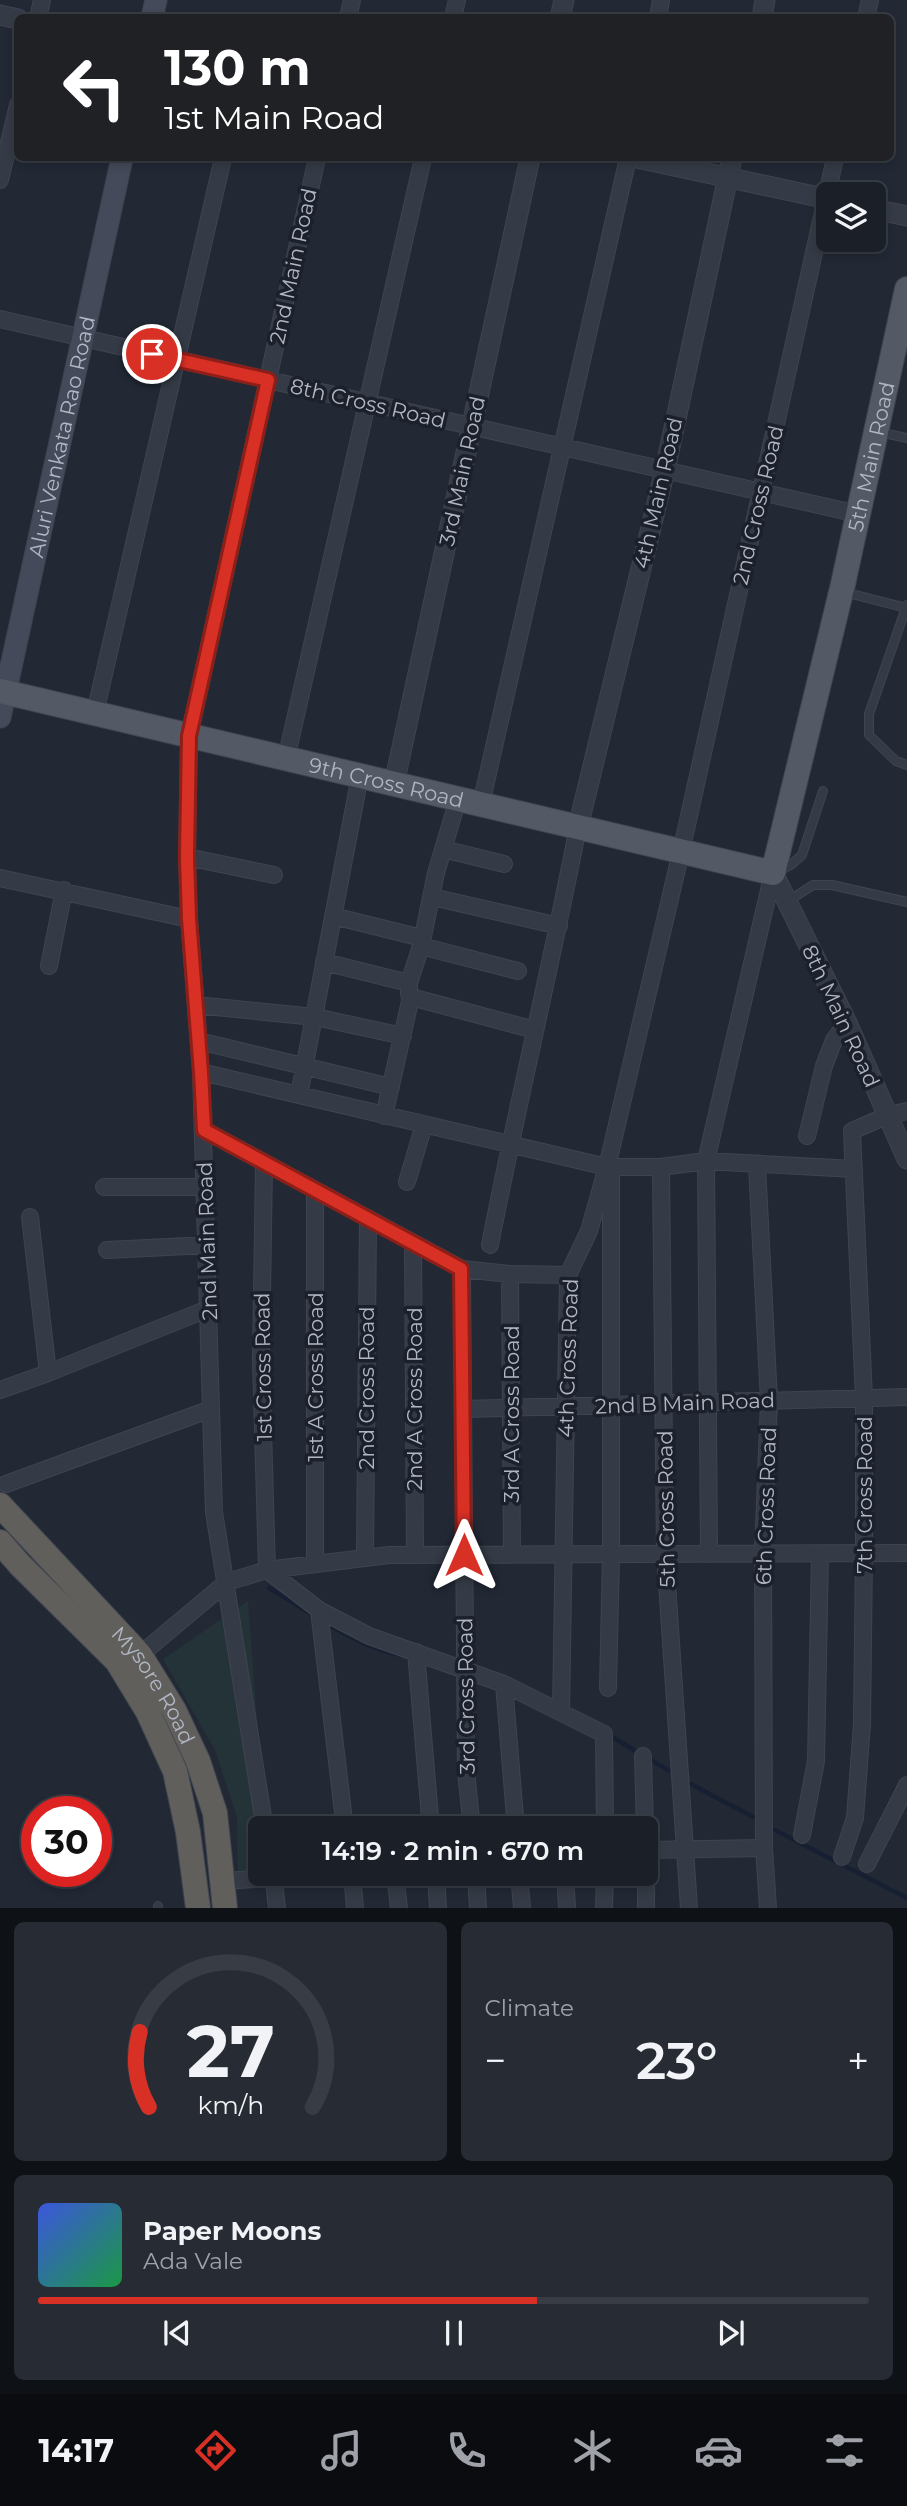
<!DOCTYPE html>
<html lang="en">
<head>
<meta charset="utf-8">
<style>
  body { margin:0; font-family:Montserrat,sans-serif; background:#272c34; color:#f1f3f6; height:100vh; display:flex; flex-direction:column; font-size:26px; white-space:nowrap }
  * { box-sizing:border-box; margin:0 }
  p { font-size:23px; color:#9fa2a8 }
  .icon { flex:none; width:38px; height:38px; fill:none; stroke:currentColor; stroke-width:2; stroke-linecap:round; stroke-linejoin:round }
  .map { position:relative; height:1908px; overflow:hidden }
  .panel { display:flex; flex-direction:column; gap:14px; padding:14px; background:#0e1116; flex:1 }
  .panel>* { flex:none }
  .guide { position:absolute; left:14px; top:14px; width:880px; height:147px; border-radius:10px; box-shadow:0 4px 10px #0003,0 0 0 2px #383d45; background:#202124; color:#fff; overflow:hidden }
  .fabs { position:absolute; left:816px; top:182px; display:grid; gap:14px }
  .fabs a { display:grid; place-items:center; width:70px; height:70px; border-radius:10px; background:#1a1f28; box-shadow:0 4px 10px #0003,0 0 0 2px #383d45; font-size:35px }
  .speed { position:absolute; left:21px; top:1796px; display:flex; gap:14px; font-size:35px; font-weight:700; text-align:center }
  .speed>* { display:grid; place-content:center; width:91px; height:91px; border-radius:50%; background:#1a1f28; box-shadow:0 4px 10px #0003,0 0 0 2px #383d45; line-height:1 }
  .speed .limit { border:10px solid #d22; background:#fff; color:#111 }
  .pin { position:absolute; display:grid; place-items:center; width:60px; height:60px; color:#fff; margin:-30px; border:4px solid #fff; border-radius:50%; box-shadow:0 2px 7px #0007 }
  .me { position:absolute; width:77px; margin:-38px; rotate:0deg; stroke-linejoin:round; filter:drop-shadow(0 0 5px #0008) }
  .turn { display:flex; align-items:center; gap:24px; height:147px; padding:0 35px; font-size:32px }
  .turn .icon { width:91px; height:91px; stroke-width:2.5 }
  .turn b { display:block; font-size:49px; line-height:60px }
  .big { font-size:52px; font-weight:600; line-height:1.1 }
  .panel .tile { flex:1; display:flex; flex-direction:column; justify-content:center; gap:10px; min-width:0; padding:0 24px; border-radius:10px; background:#272c34 }
  .panel .dial { align-items:center; gap:0 }
  .dial svg { height:182px; overflow:visible; fill:none; stroke:#383d45; stroke-width:7; stroke-linecap:round; text-anchor:middle }
  .dial text { fill:#f1f3f6; stroke:none }
  .song { display:flex; align-items:center; gap:21px }
  .cover { width:84px; height:84px; border-radius:10px; background:linear-gradient(135deg,hsl(230 70% 55%),hsl(140 70% 35%)) }
  .played { height:7px; border-radius:4px; background:linear-gradient(90deg,#d93025 60%,#383d45 60%) }
  .keys { display:flex; justify-content:space-around; direction:ltr }
  .heat { display:flex; justify-content:space-between; align-items:center; font-size:38px; direction:ltr }
  .panel .tiles { flex:1; display:grid; gap:14px; grid-template-columns:1fr 1fr }
  .tile:last-child { grid-column:span 2 }
  .trip { position:absolute; left:248px; top:1816px; width:410px; height:70px; border-radius:10px; background:#1a1f28; box-shadow:0 4px 10px #0003,0 0 0 2px #383d45; font-weight:600; line-height:70px; text-align:center }
  .tabs { display:flex; height:112px; justify-content:space-around; align-items:center; background:#0a0c10; color:#9fa2a8 }
  .tabs .icon { width:49px; height:49px }
  .tabs .on { color:#d93025 }
  .tabs b { font-size:32px; color:#f1f3f6 }
  .map>svg:first-child { display:block }
  .green { fill:#243337 }
  .lines { fill:none; stroke-linecap:round; stroke-linejoin:round }
  .stream { stroke:#172032; stroke-width:4.5 }
  .service-casing { stroke:#3f4450; stroke-width:10 }
  .minor-casing { stroke:#3f4450; stroke-width:18 }
  .tertiary-casing { stroke:#3f4450; stroke-width:21 }
  .secondary-casing { stroke:#3f4450; stroke-width:23 }
  .primary-casing { stroke:#3f4450; stroke-width:26 }
  .trunk-casing { stroke:#404651; stroke-width:26 }
  .service { stroke:#353b46; stroke-width:8 }
  .minor { stroke:#353b46; stroke-width:16 }
  .tertiary { stroke:#353b46; stroke-width:19 }
  .secondary { stroke:#444a59; stroke-width:21 }
  .primary { stroke:#535a66; stroke-width:24 }
  .trunk { stroke:#605f5c; stroke-width:24 }
  .route-casing { stroke:#8d1f18; stroke-width:18 }
  .route { stroke:#d93025; stroke-width:12 }
  .labels { text-anchor:middle; dominant-baseline:central; stroke-width:7; stroke-linejoin:round; paint-order:stroke }
  .street-label { font-size:21px; fill:#b0b6c3; stroke:#1b202b }
</style>
</head>
<body>
<div class="map">
<svg width="907" height="1908" viewBox="0 0 907 1908">
  <rect width="100%" height="100%" fill="#222935"/>
  <!-- green -->
  <path class="green" d="M248,1601L265,1829H261V1873H238L237,1817L215,1750L163,1659Z"/>
  <g class="lines">
    <!-- stream -->
    <path class="stream" d="M269,1588L315,1616
      M325,1622C349,1637 372,1649 400,1655
      M607,1734L668,1770
      M691,1784L753,1817
      M775,1830L907,1898"/>
    <defs>
      <path id="service" d="M879,432L907,438
        M844,592L906,608
        M907,605L869,714V735L896,761L907,765
        M779,871L792,864L802,855L823,791
        M788,901L813,885H832L907,902
        M158,1906V1908"/>
      <path id="minor" d="M38,18L42,0
        M348,18L352,0
        M453,18L457,0
        M658,18L661,0
        M866,18L870,0
        M0,180L18,105
        M0,319L858,514
        M95,713L223,158
        M286,759L423,158
        M481,804L628,158
        M443,849L504,864
        M187,857L274,875
        M0,878L189,919
        M432,897L559,926
        M333,916L422,938
        M421,946L518,971
        M324,962L409,983
        M49,966L64,890
        M411,997L535,1030
        M196,1005L315,1017L403,1036
        M199,1041L391,1087
        M201,1072L607,1167H661L706,1161L854,1169
        M299,1095L360,776
        M384,1116L411,997L409,994V983L421,946L436,873L458,799
        M204,1130L462,1269L510,1274L568,1275
        M807,1136L824,1066L834,1040L847,1023
        M264,1163L261,1360L267,1570L319,1610L369,1636L504,1684L604,1734L605,1829
        M757,1165L769,1401L763,1554L764,1848L768,1908
        M661,1167L665,1554L689,1908
        M407,1182L424,1125
        M104,1187H205
        M315,1190V1564
        M30,1217L48,1373
        M413,1243L415,1555
        M490,1245C517,1105 551,967 578,827
        M107,1250L208,1245
        M462,1269L466,1771L472,1829
        M510,1274L512,1555
        M0,1390L48,1373L210,1308
        M463,1409L907,1397
        M6,1484L211,1409
        M709,1554L706,1161L773,873
        M365,1558L368,1219
        M319,1610L345,1829
        M416,1652L431,1829
        M140,1655L227,1582L267,1570L389,1555L907,1553
        M504,1684L516,1829
        M608,1688L611,1554V1172
        M561,1712L568,1275L589,1231L607,1167L681,852L835,158
        M643,1756L645,1829
        M265,1829L214,1512L201,1072L189,919L187,857L189,736L317,158
        M410,1829L431,1827
        M802,1835L816,1761L820,1554
        M646,1850L764,1848
        M646,1852V1908
        M842,1857L855,1818L862,1724L864,1554V1398L852,1131L886,1116L907,1111
        M867,1864L907,1785
        M273,1874L277,1908
        M352,1874L355,1908
        M395,1874L399,1908
        M436,1874L438,1908
        M476,1874L478,1908
        M519,1874L522,1908
        M565,1874L567,1908
        M223,1881L345,1874
        M604,1908L605,1874"/>
      <path id="tertiary" d="M0,15L18,19
        M560,18L564,0
        M762,18L765,0
        M637,158L828,199
        M873,209L907,216
        M394,784L530,158
        M578,827L665,470L732,158
        M773,873L847,1023L907,1159"/>
      <g id="secondary">
        <path d="M152,18L156,0"/>
        <path id="s1" d="M0,717L122,158"/>
      </g>
      <g id="primary">
        <path id="s2" d="M0,691L773,873L843,584L907,289"/>
      </g>
      <g id="trunk">
        <path id="s3" d="M0,1505L140,1655L174,1710L198,1761L215,1813L225,1908"/>
        <path d="M0,1542L20,1565L117,1661L148,1712L175,1771L188,1832L198,1908"/>
      </g>
    </defs>
    <!-- service casing -->
    <use href="#service" class="service-casing"/>
    <!-- minor casing -->
    <use href="#minor" class="minor-casing"/>
    <!-- tertiary casing -->
    <use href="#tertiary" class="tertiary-casing"/>
    <!-- secondary casing -->
    <use href="#secondary" class="secondary-casing"/>
    <!-- primary casing -->
    <use href="#primary" class="primary-casing"/>
    <!-- trunk casing -->
    <use href="#trunk" class="trunk-casing"/>
    <!-- service -->
    <use href="#service" class="service"/>
    <!-- minor -->
    <use href="#minor" class="minor"/>
    <!-- tertiary -->
    <use href="#tertiary" class="tertiary"/>
    <!-- secondary -->
    <use href="#secondary" class="secondary"/>
    <!-- primary -->
    <use href="#primary" class="primary"/>
    <!-- trunk -->
    <use href="#trunk" class="trunk"/>
  </g>
  <g class="lines">
    <defs>
      <path id="route" d="M152,354L268,380L189,736L187,857L189,919L201,1072L204,1130L461,1269L464,1555"/>
    </defs>
    <!-- route casing -->
    <use href="#route" class="route-casing"/>
    <!-- route -->
    <use href="#route" class="route"/>
  </g>
  <g class="labels">
    <!-- street labels -->
    <g class="street-label">
      <text transform="translate(293 266) rotate(-78)">2nd Main Road</text>
      <text transform="translate(368 403) rotate(13)">8th Cross Road</text>
      <text stroke="none"><textPath href="#s1" startOffset="287">Aluri Venkata Rao Road</textPath></text>
      <text stroke="none"><textPath href="#s2" startOffset="1222">5th Main Road</textPath></text>
      <text transform="translate(462 471) rotate(-78)">3rd Main Road</text>
      <text transform="translate(658 493) rotate(-77)">4th Main Road</text>
      <text transform="translate(758 505) rotate(-77)">2nd Cross Road</text>
      <text stroke="none"><textPath href="#s2" startOffset="397">9th Cross Road</textPath></text>
      <text transform="translate(841 1016) rotate(65)">8th Main Road</text>
      <text transform="translate(207 1241) rotate(-92)">2nd Main Road</text>
      <text transform="translate(568 1358) rotate(-88)">4th Cross Road</text>
      <text transform="translate(263 1367) rotate(-91)">1st Cross Road</text>
      <text transform="translate(315 1377) rotate(-90)">1st A Cross Road</text>
      <text transform="translate(366 1388) rotate(-90)">2nd Cross Road</text>
      <text transform="translate(414 1399) rotate(-90)">2nd A Cross Road</text>
      <text transform="translate(685 1403) rotate(-2)">2nd B Main Road</text>
      <text transform="translate(511 1414) rotate(-90)">3rd A Cross Road</text>
      <text transform="translate(864 1495) rotate(-90)">7th Cross Road</text>
      <text transform="translate(766 1506) rotate(-88)">6th Cross Road</text>
      <text transform="translate(666 1509) rotate(-91)">5th Cross Road</text>
      <text stroke="none"><textPath href="#s3" startOffset="238">Mysore Road</textPath></text>
      <text transform="translate(466 1696) rotate(-91)">3rd Cross Road</text>
    </g>
  </g>
</svg>
<div class="fabs">
<a><svg class="icon" aria-label="layers" viewBox="0 0 24 24"><path d="M12 4l9 5-9 5-9-5zM3 14l9 5 9-5"/></svg></a>
</div>
<div class="speed"><div class="limit">30</div></div>
<div class="pin" style="left:152px;top:354px;background:#d93025"><svg class="icon" aria-label="arrive" viewBox="0 0 24 24"><path d="M6 21V4h12l-3 4 3 4H6"/></svg></div>
<svg class="me" style="left:464px;top:1555px" viewBox="-20 -20 40 40"><path d="M0-17L14 15 0 8-14 15z" fill="#d93025" stroke="#fff" stroke-width="4"/></svg>
<div class="trip">14:19 · 2 min · 670 m</div>
<div class="guide">
<div class="turn"><svg class="icon" aria-label="left" viewBox="0 0 24 24"><path d="M17 20v-9H6M10 6l-5 5 5 5"/></svg><div><b>130 m</b>1st Main Road</div></div>
</div>
</div>
<section class="panel">
<div class="tiles">
<div class="tile dial"><svg viewBox="0 0 100 80">
<path d="M14 69A42 42 0 1 1 86 69"/>
<path d="M14 69A42 42 0 0 1 10 36" stroke="#d93025"/>
<text x="50" y="56" font-size="32" font-weight="700">27</text>
<text x="50" y="72" font-size="11">km/h</text>
</svg></div>
<div class="tile"><p>Climate</p>
<div class="heat"><a>−</a><b class="big">23°</b><a>+</a></div>
</div>
<div class="tile">
<div class="song"><i class="cover"></i><div><b>Paper Moons</b><p>Ada Vale</p></div></div>
<div class="played"></div>
<div class="keys"><svg class="icon" aria-label="previous" viewBox="0 0 24 24"><path d="M18 5L8 12l10 7zM5 5v14"/></svg><svg class="icon" aria-label="pause" viewBox="0 0 24 24"><path d="M8 5v14M16 5v14"/></svg><svg class="icon" aria-label="next" viewBox="0 0 24 24"><path d="M6 5l10 7-10 7zM19 5v14"/></svg></div>
</div>
</div>
</section>
<nav class="tabs">
<b>14:17</b>
<svg class="icon on" aria-label="directions" viewBox="0 0 24 24"><path d="M12 3l9 9-9 9-9-9zM9 14v-3h6M13 9l2 2-2 2"/></svg>
<svg class="icon" aria-label="music" viewBox="0 0 24 24"><path d="M9 18V5l10-2v13"/><circle cx="6" cy="18" r="3"/><circle cx="16" cy="16" r="3"/></svg>
<svg class="icon" aria-label="phone" viewBox="0 0 24 24"><path d="M5 4h4l2 5-3 2q2 4 5 5l2-3 5 2v4C11 20 4 13 5 4z"/></svg>
<svg class="icon" aria-label="climate" viewBox="0 0 24 24"><path d="M12 3v18M4 7l16 10M4 17L20 7"/></svg>
<svg class="icon" aria-label="car" viewBox="0 0 24 24"><path d="M5 17H2v-5l4-1 3-4h7l3 4 3 1v5h-3M9 17h6M6 11h13"/><circle cx="7" cy="17" r="2"/><circle cx="17" cy="17" r="2"/></svg>
<svg class="icon" aria-label="filters" viewBox="0 0 24 24"><path d="M4 7h16M4 17h16"/><circle cx="9" cy="7" r="2"/><circle cx="15" cy="17" r="2"/></svg>
</nav>
</body>
</html>
